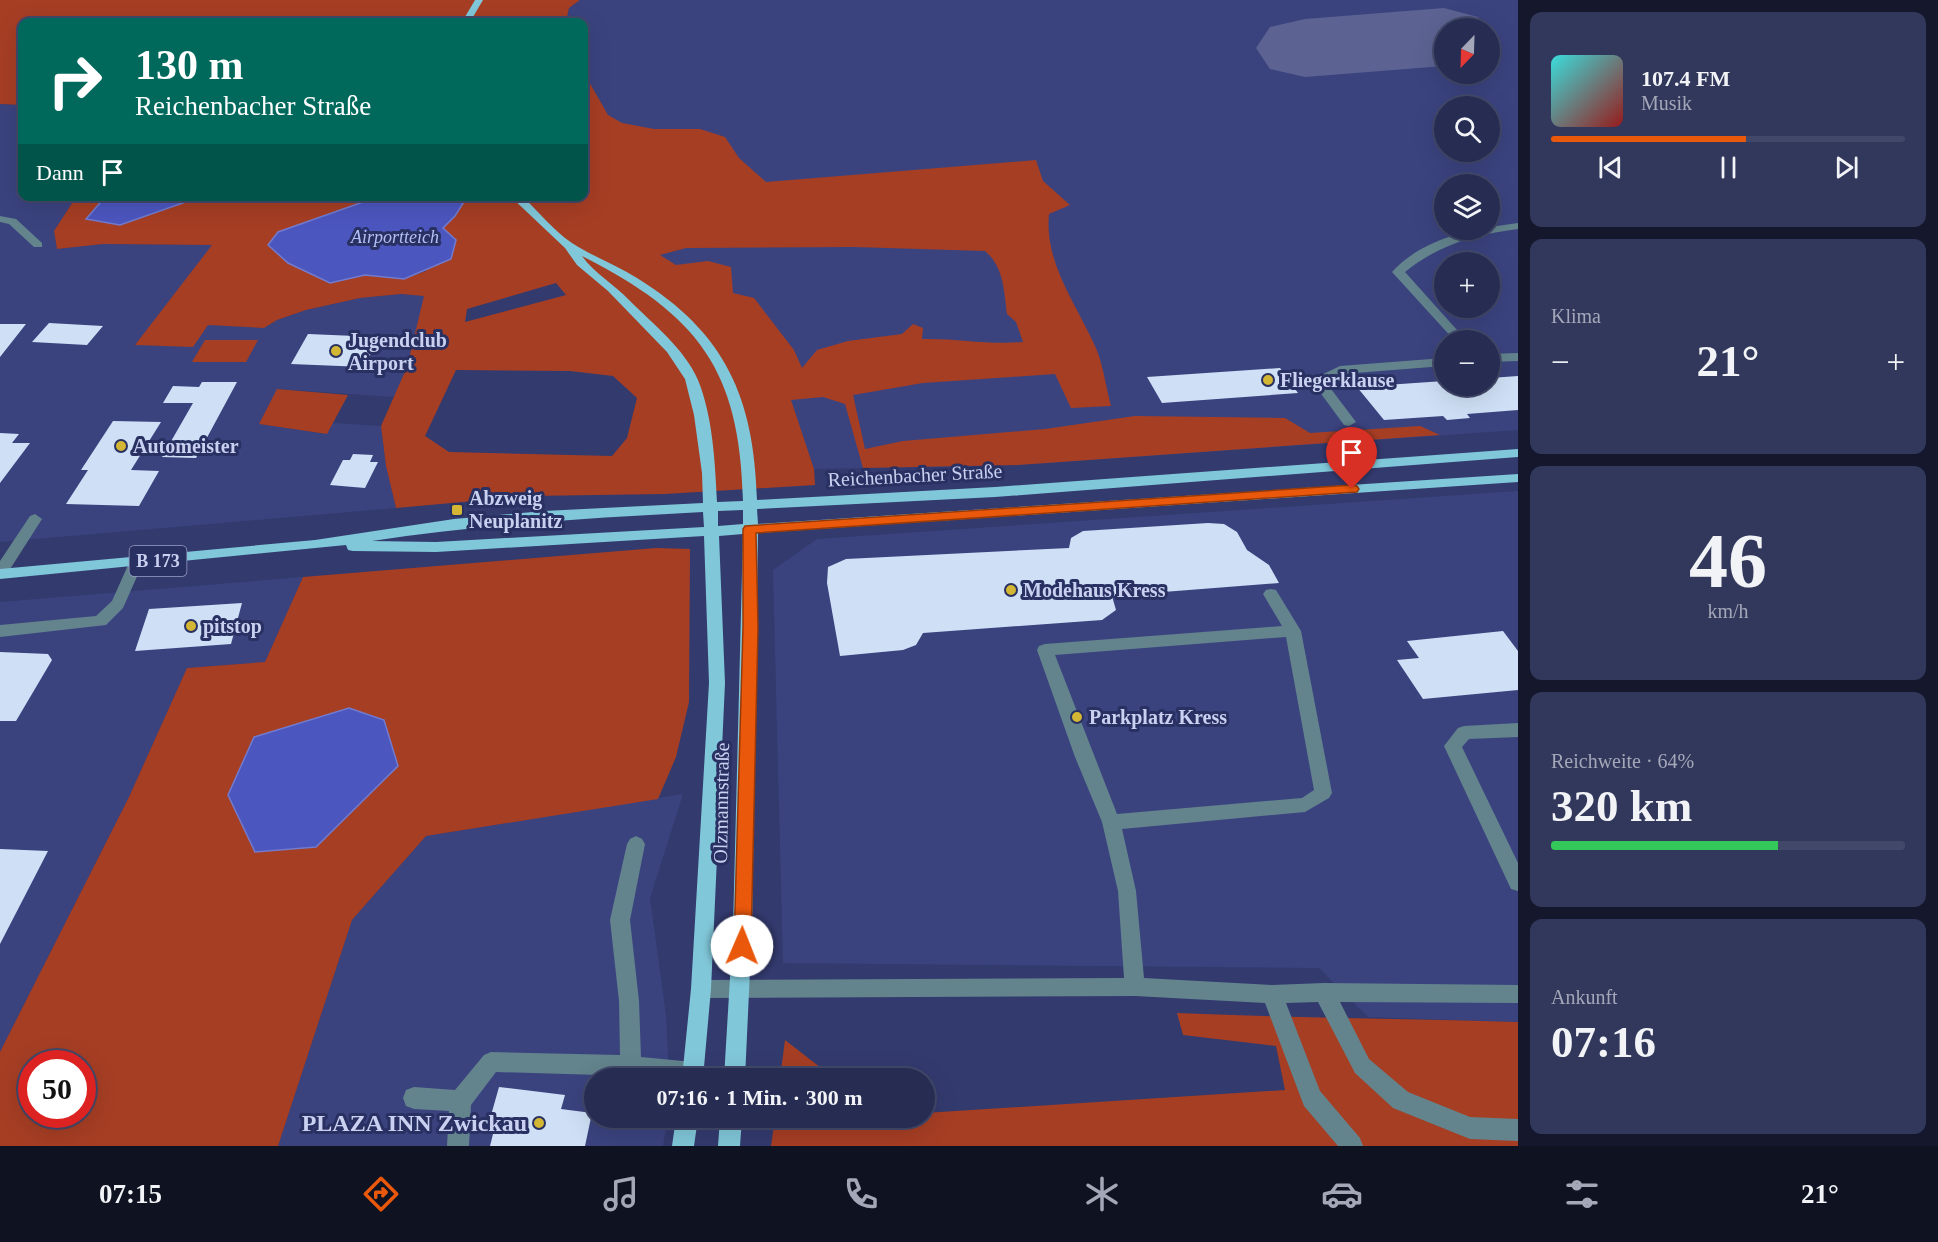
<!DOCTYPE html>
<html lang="de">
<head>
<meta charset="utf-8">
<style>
  body { margin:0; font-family:"Times New Roman",serif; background:#32385c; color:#f1f3f6; height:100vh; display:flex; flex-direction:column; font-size:22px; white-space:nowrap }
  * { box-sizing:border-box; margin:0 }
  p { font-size:20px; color:#a4a7b8 }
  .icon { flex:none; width:33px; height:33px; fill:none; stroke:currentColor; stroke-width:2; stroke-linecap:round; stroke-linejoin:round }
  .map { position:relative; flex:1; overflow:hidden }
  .drawer { display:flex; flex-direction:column; gap:12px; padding:12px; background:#15182d; width:420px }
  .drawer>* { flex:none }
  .guide { position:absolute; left:18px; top:18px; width:570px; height:183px; border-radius:12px; box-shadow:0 6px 24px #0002,0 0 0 2px #424869; background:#00695c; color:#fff; overflow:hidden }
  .needle { width:39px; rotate:203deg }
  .tools { position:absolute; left:1434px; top:18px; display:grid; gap:12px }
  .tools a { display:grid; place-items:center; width:66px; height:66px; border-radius:50%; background:#262c52; box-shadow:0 6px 24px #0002,0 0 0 2px #424869; font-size:30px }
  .speed { position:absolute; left:18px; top:1050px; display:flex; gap:12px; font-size:30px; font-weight:700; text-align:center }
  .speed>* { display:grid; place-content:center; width:78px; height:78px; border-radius:50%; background:#262c52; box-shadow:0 6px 24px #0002,0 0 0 2px #424869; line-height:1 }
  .speed .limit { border:9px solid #d22; background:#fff; color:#111 }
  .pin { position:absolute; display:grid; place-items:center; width:51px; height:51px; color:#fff; margin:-62px -26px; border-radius:50% 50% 50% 0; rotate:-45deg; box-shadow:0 0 6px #0007 }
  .pin .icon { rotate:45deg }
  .me { position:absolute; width:66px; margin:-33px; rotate:1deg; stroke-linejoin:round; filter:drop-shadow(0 0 4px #0008) }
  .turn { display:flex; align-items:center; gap:21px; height:126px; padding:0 18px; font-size:27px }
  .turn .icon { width:78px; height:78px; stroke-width:2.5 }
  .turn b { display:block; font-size:42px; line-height:51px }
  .then { display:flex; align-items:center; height:57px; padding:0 18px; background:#0003; gap:12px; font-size:22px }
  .big { font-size:45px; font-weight:600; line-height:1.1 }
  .drawer .card { flex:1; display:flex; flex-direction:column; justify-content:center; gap:9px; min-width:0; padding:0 21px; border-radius:12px; background:#32385c }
  .drawer .dial { align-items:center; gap:0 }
  .dial b { font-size:78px; line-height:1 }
  .song { display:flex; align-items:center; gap:18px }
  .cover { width:72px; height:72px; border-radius:9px; background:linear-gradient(135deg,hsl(180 70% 55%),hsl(0 70% 35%)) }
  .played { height:6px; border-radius:3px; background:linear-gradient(90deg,#ea580c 55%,#424869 55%) }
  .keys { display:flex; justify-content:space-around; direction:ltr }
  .heat { display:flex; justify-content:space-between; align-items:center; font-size:33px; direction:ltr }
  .charge { height:9px; border-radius:4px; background:linear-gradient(90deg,#34c759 64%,#424869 0) }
  .trip { position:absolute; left:584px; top:1068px; width:351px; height:60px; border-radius:30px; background:#262c52; box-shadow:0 6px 24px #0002,0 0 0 2px #424869; font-weight:600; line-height:60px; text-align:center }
  .tab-bar { display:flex; height:96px; justify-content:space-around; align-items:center; background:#0f1221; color:#a4a7b8 }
  .tab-bar .icon { width:42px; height:42px }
  .tab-bar .active { color:#ea580c }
  .tab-bar b { font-size:27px; color:#f1f3f6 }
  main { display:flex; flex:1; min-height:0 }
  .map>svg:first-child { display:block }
  .built { fill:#3b437f; fill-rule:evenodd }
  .green { fill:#a63e24; fill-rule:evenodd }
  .water { fill:#4c56bf; stroke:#727bce; stroke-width:1.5 }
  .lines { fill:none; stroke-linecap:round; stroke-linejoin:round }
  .runway { fill:#5c6392; fill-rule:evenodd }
  .building { fill:#cfe0f6 }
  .minor { fill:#63848d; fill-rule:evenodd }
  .major { fill:#80c7d9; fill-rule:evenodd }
  .route { fill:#ea580c; stroke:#983908; stroke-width:1.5 }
  .poi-dot { fill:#d4b635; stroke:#293062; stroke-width:2 }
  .labels { text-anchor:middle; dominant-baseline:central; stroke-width:6; stroke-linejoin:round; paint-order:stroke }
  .far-water-label { font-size:18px; font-style:italic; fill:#b3bff5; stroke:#293062 }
  .shield { fill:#293062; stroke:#99a0c5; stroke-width:1.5 }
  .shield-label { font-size:18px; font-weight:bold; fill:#c9d0f0 }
  .poi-label { font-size:20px; font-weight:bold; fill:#c9d0f0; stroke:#293062; text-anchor:start }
  .street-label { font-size:20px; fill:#c9d0f0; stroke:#293062 }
  .near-poi-label { font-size:24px; font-weight:bold; fill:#c9d0f0; stroke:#293062; text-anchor:end }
</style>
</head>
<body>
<main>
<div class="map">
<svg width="1518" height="1146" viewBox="0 0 1518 1146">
  <rect width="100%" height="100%" fill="#333a6e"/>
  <!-- built -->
  <path class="built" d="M580,0H1518V430L1018,465L814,469L777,361L631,245L584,196L593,91L584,73V22H566L569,8ZM1444,28H1490V74H1444ZM1444,106H1490V152H1444ZM1444,184H1490V230H1444ZM1444,262H1490V308H1444ZM1444,340H1490V386H1444Z
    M0,104L22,105V196L76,197L54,231L57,249L103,244L213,245L135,345L208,325L264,328L277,320L306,310L360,298L401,294L425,296L407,367L394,397L278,389L259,424L326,434L333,423L381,426L386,466L396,508L0,542Z
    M1518,491V1022L1368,1017L1319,968L783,963L773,570L817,539Z
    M303,577L265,662L187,668L129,797L0,1052V602Z
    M683,794L650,898L666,1015L669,1078H594V1118H668L663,1146H278L352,920L426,836Z"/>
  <!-- green -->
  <path class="green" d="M0,0H580L569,8L566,22H22V105L0,104Z
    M584,73L608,115L622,123L654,129H700L725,137L739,158L766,182L1036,160L1043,181L1070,205L1049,214C1044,263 1077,305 1096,348C1103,365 1106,387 1111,406L1071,408L1055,374L923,383L853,395L865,449L903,441L1045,429L1135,416L1285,418L1310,433L1420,426L1440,435L1018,465L863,468L845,404L823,397L791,400L814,469L815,485L665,494L530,496L396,508L386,466L381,426L407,367L424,296L401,294L360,298L306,310L277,320L264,328L208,325L193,347L135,345L212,245L103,244L57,249L54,231L76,197H104L86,219L120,225L201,197H380L344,210L330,283L365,275L404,279L426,271L443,228L455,216L467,197L584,196ZM854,247L985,251C1004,267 1004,291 1007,314L1016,322L1023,342C988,345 956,338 922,339L923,328L913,324L902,334L848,341L817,350L802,368L794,350L754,298L733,293L731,267L708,261L676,265L660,255L686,248ZM556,283L566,295L465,322L467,309ZM456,370L570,371L613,376L637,398L627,438L612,456L449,452L425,436Z
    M205,340H258L246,362H192Z
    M277,389L348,395L327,434L259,424Z
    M656,548L690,549L689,702L676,757L658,799L426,836L352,920L278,1146H0V1052L129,797L187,668L265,662L303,577ZM32,1064H82V1114H32Z
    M1177,1013C1291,1018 1404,1018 1518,1022V1146H771L775,1118H924V1113L1285,1090L1276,1046L1183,1035Z
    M785,1040L834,1078H780Z"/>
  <!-- water -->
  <path class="water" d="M106,196H200V197L120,225L86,219Z
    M380,196L467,197L455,216L443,228L456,240L451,259L404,279L365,275L330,283L288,263L268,245L278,232Z
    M349,708L384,720L398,766L316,847L255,852L228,795L254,737Z"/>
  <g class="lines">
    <!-- runway -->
    <path class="runway" d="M1444,8L1478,17L1486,28H1444V66L1305,77L1270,69L1256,48L1270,27L1305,19Z
      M1490,33L1492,37L1490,41Z"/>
  </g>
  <!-- building -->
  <path class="building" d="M49,323L103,326L87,345L32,342Z
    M0,324H26L0,357Z
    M308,334L379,337L364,367L291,364Z
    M1280,368L1298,393L1162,403L1147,377Z
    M1518,376V410L1467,414L1470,418L1447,420L1443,416L1384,420L1357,387L1444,381V386H1490V378Z
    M202,382H237L196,458L162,457L193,403H163L173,386L199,387Z
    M113,421L161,422L131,470L159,471L139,506L66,504L88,470H81Z
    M0,433L19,434L12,443H30L0,483Z
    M353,454L373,455L370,462H378L365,488L330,485L343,460H350Z
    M1208,523L1224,524L1237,532L1247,550L1269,565L1279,583L1112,596L1116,610L1102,620L923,633L916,645L903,650L840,656L827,583L828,567L846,559L1069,548L1071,538L1083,531Z
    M242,603L231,644L135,651L149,609Z
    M1503,631L1518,651V690L1423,699L1397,660L1419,658L1407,641Z
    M0,652L48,654L52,660L16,721H0Z
    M0,849L48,851L0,944Z
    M499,1087L565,1095L561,1109L592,1113L585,1146H490L493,1134L486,1133Z"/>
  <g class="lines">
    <!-- minor -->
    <path class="minor" d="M0,216L16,219L42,243V247H34L9,224L0,222Z
      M1518,223V229C1476,234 1438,245 1405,272L1466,340H1454L1392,272C1414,247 1456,230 1490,230V227Z
      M1518,353V361L1490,362V354Z
      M1444,358V366L1342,374L1325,381L1356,422L1349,426L1344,425L1311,380L1340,366Z
      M35,514L42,519L5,577L0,578V561L30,516Z
      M136,558L143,563L123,608L106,625L0,637V625L96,616L112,601L129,563Z
      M1271,589L1276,590L1301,631L1332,793L1329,798L1305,812L1122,829L1136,891L1144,978L1272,985L1324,983L1518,985V1003L1340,1002L1369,1059L1408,1092L1470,1117L1518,1119V1141L1470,1139L1393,1108L1355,1073L1318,1002L1286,1003L1320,1091L1360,1138L1363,1146H1338L1304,1106L1265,1003L1135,996L701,998L694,996L691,989L694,982L701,980L1124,978L1118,891L1102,822L1075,757L1037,650L1039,646L1045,644L1282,626L1263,594L1266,590ZM1286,637L1314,790L1302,798L1117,814L1055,655Z
      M1518,723V737L1469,739L1462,747L1518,863V891L1511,889L1444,746L1458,728L1464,726Z
      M636,836L642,839L645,844L630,920L639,1001L641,1057L693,1062L700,1065L704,1072L701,1078L496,1072L471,1105L469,1146H447L449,1111L414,1109L406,1106L403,1098L406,1090L414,1087L455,1090L484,1055L491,1052L620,1055L619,1001L610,920L627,844L630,839Z"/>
    <!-- major -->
    <path class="major" d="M475,0H483L470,22H462Z
      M510,196H522C538,211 554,231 572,243C592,256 616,265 637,278C726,333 754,398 757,500L995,487L1518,449V457L995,497L757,509L758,524L1518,474V482L758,533L752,928L745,1078H724L733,928L743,534L719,536L725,683L711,989L703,1078H682L691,989L709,683L704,536L436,552L353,551L348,550L346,545L0,579V569L315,540L454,519L544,511L703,503L702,473L694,415L685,379L667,352L608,291L577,265L565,248ZM582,256C698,315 740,369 743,501L717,502C715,463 713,417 698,380C684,348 653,324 629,300C615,285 594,273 582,256ZM743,510V524L718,526V511ZM703,512L704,527L436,542L372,541C482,524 592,518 703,512Z
      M676,1118H698L694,1146H672Z
      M720,1118H742L740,1146H718Z"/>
  </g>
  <!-- route -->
  <path class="route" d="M1352,485L1357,486L1359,489L1357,492L756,533L758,627L751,946L749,952L742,954L736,952L734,946L743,627V529L745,526Z"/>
  <!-- markers -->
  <g class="poi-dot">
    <circle cx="336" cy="351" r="6"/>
    <circle cx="1268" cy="380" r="6"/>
    <circle cx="121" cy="446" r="6"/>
    <rect x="451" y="504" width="12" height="12" rx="3"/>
    <circle cx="1011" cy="590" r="6"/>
    <circle cx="191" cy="626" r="6"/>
    <circle cx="1077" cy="717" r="6"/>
    <circle cx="539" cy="1123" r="6"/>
  </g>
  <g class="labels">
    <!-- far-water labels -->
    <g class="far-water-label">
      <text x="395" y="237">Airportteich</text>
    </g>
    <!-- shield labels -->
    <rect class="shield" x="129.5" y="546" width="57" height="30" rx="4.5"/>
    <g class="shield-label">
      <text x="158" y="561">B 173</text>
    </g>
    <!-- poi labels -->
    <g class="poi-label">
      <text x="348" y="340">Jugendclub<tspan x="348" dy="23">Airport</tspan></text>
      <text x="1280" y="380">Fliegerklause</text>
      <text x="133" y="446">Automeister</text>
      <text x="469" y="498">Abzweig<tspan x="469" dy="23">Neuplanitz</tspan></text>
      <text x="1023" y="590">Modehaus Kress</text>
      <text x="203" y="626">pitstop</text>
      <text x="1089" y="717">Parkplatz Kress</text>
    </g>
    <!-- street labels -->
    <g class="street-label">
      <text transform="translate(915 475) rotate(-3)">Reichenbacher Straße</text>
      <text transform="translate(721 803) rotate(-89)">Olzmannstraße</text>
    </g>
    <!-- near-poi labels -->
    <g class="near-poi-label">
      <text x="527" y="1123">PLAZA INN Zwickau</text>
    </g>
  </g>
</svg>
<div class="tools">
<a><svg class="needle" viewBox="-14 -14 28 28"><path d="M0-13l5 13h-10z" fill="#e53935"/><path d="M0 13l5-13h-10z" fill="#a4a7b8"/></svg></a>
<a><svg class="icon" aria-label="search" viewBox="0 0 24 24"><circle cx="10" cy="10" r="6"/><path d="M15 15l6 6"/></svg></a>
<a><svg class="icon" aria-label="layers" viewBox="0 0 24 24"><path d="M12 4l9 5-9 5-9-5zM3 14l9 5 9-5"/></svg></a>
<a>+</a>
<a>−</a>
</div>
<div class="speed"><div class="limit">50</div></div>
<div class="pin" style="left:1352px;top:489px;background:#d93025"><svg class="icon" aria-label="arrive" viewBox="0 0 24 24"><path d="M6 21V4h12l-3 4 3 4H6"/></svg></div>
<svg class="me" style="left:742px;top:946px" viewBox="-20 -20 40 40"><circle r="19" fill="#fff"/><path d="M0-13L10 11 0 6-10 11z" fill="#ea580c"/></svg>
<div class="trip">07:16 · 1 Min. · 300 m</div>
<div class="guide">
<div class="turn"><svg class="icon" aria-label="right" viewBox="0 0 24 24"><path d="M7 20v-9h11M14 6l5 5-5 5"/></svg><div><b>130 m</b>Reichenbacher Straße</div></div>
<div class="then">Dann<svg class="icon" aria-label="arrive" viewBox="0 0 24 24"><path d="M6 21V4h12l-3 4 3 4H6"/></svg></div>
</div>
</div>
<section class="drawer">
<div class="card">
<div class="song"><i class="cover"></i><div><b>107.4 FM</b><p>Musik</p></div></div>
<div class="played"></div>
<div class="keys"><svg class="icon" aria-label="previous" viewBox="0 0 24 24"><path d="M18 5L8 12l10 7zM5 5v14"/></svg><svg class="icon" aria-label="pause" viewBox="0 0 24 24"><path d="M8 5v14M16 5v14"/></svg><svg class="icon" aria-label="next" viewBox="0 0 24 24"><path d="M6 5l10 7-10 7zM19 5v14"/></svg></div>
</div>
<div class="card"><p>Klima</p>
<div class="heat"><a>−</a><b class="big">21°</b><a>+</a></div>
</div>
<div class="card dial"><b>46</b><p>km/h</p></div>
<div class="card"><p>Reichweite · 64%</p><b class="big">320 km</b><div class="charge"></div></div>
<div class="card"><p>Ankunft</p><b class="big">07:16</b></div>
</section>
</main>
<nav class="tab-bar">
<b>07:15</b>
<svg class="icon active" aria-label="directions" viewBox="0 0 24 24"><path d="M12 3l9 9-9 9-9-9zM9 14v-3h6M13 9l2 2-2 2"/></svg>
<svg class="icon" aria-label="music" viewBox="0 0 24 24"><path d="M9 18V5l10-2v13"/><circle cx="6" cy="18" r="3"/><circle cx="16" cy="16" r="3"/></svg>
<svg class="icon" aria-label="phone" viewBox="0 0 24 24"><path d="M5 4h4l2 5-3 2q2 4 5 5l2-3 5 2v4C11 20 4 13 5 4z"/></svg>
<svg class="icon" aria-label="climate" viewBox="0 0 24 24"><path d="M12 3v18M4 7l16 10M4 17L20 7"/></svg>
<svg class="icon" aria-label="car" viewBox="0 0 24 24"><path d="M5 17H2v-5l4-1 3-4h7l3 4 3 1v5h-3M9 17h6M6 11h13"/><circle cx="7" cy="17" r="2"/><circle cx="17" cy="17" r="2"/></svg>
<svg class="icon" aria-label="filters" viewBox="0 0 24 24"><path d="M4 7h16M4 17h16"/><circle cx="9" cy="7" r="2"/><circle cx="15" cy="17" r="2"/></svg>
<b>21°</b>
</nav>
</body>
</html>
